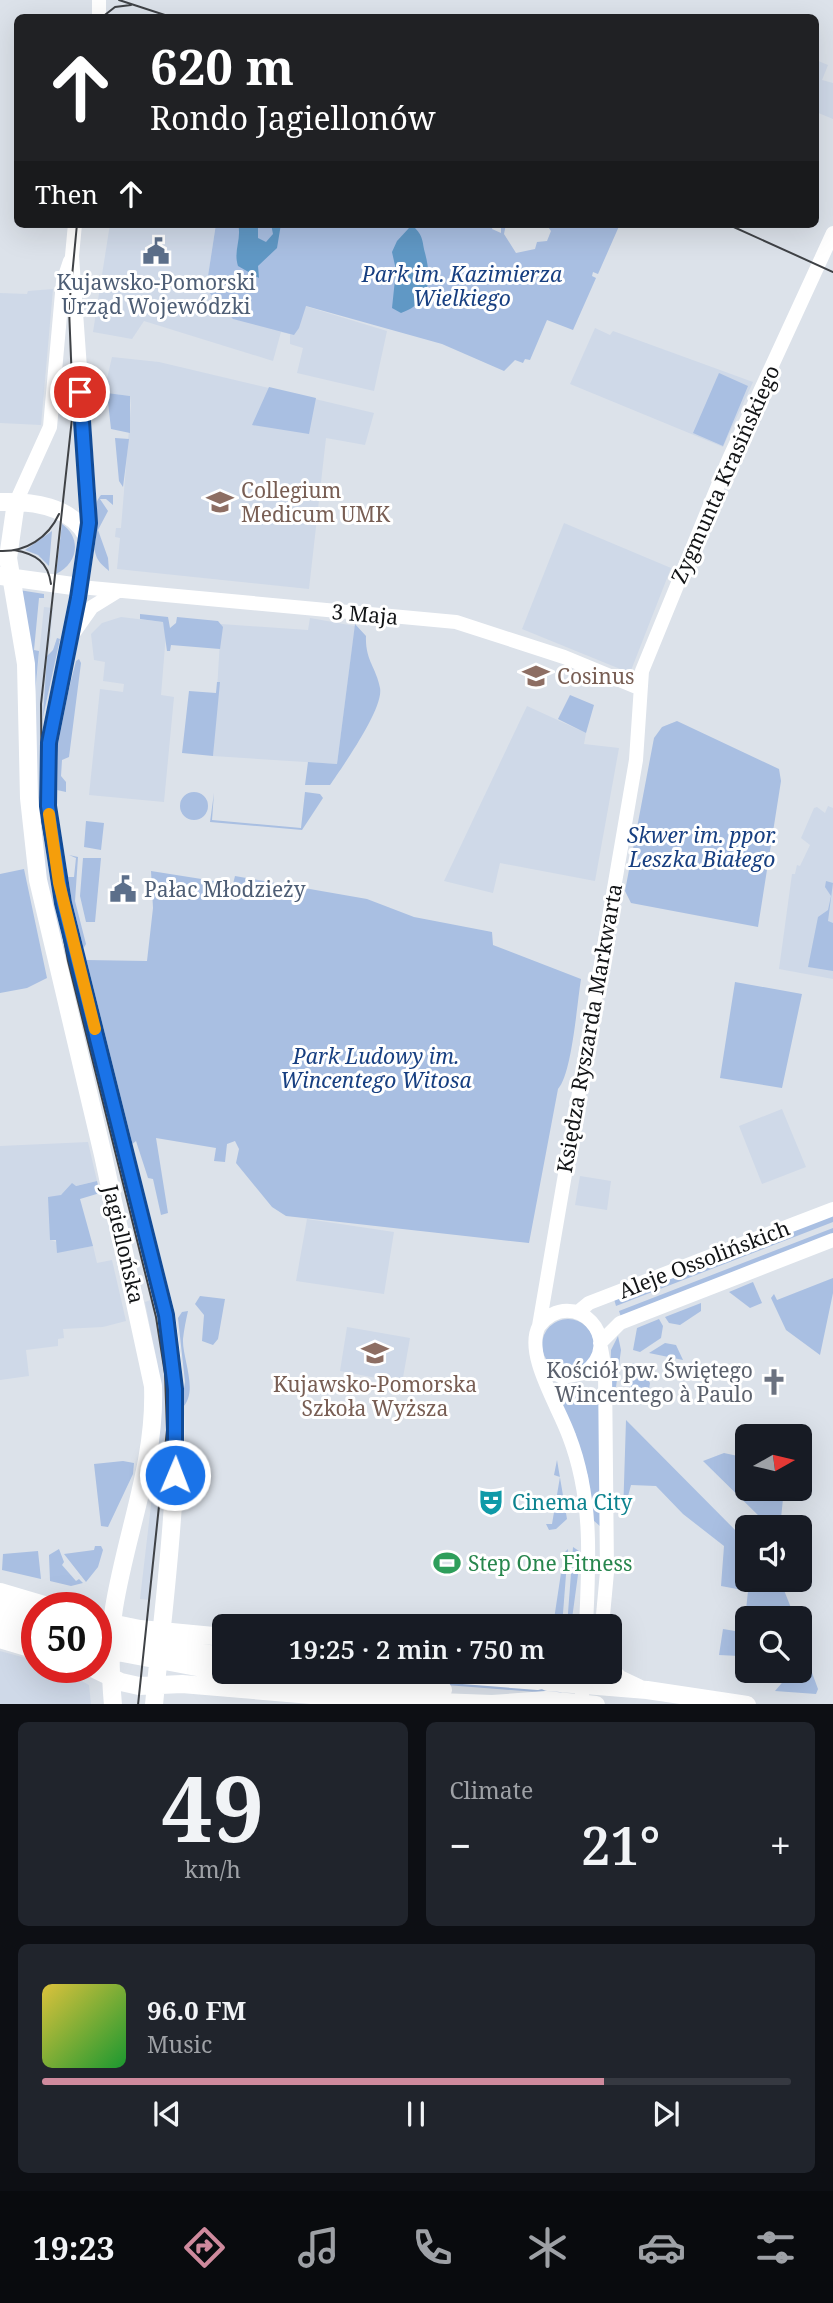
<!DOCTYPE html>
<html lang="en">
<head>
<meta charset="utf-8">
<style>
  body { margin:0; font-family:"Noto Serif",serif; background:#20242c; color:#f1f3f6; height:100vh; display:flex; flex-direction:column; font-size:26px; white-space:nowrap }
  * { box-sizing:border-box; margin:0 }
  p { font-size:23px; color:#9ea1a6 }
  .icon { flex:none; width:38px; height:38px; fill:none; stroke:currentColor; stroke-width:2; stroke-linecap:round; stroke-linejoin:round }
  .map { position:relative; height:1704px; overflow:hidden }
  .drawer { display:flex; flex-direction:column; gap:18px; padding:18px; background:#0d0f14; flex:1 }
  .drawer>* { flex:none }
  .top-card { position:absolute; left:14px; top:14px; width:805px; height:214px; border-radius:10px; box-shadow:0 7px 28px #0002; background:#202124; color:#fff; overflow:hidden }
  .needle { width:46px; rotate:82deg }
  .fabs { position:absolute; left:735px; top:1424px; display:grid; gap:14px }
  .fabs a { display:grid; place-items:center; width:77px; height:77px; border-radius:10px; background:#171b24; box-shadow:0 7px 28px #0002; font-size:35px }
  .speed { position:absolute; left:21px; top:1592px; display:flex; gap:14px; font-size:35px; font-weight:700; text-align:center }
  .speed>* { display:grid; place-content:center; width:91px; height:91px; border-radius:50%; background:#171b24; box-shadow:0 7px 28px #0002; line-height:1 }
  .speed .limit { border:10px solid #d22; background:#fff; color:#111 }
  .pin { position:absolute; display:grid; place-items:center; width:60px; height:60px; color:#fff; margin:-30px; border:4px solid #fff; border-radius:50%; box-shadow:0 2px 7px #0007 }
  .me { position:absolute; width:77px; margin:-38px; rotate:1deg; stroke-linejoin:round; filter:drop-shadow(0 0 5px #0008) }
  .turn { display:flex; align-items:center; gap:24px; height:147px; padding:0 21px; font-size:32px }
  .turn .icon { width:91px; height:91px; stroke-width:2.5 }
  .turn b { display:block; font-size:49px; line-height:60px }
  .then { display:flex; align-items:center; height:66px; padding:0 21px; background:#0003; gap:14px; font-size:26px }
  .big { font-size:52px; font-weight:600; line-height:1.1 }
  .drawer .widget { flex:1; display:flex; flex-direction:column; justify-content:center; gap:10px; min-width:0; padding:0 24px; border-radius:10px; background:#20242c }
  .drawer .dial { align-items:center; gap:0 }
  .dial b { font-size:91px; line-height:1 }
  .song { display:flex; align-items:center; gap:21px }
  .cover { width:84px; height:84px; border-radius:10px; background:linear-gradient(135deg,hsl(50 70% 55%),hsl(130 70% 35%)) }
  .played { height:7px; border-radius:4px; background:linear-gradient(90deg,#cf8a9d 75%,#363941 75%) }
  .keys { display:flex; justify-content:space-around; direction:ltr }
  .heat { display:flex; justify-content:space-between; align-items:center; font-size:38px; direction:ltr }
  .drawer .tiles { flex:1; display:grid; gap:18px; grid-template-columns:1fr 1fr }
  .widget:last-child { grid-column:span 2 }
  .trip { position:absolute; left:212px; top:1614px; width:410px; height:70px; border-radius:10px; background:#171b24; box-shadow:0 7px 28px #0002; font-weight:600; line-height:70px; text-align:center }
  .menu { display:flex; height:112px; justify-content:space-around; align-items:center; background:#090b0e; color:#9ea1a6 }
  .menu .icon { width:49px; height:49px }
  .menu .current { color:#cf8a9d }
  .menu b { font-size:32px; color:#f1f3f6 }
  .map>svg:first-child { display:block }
  .built { fill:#cfd9e8 }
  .green { fill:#a9bfe2 }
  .water { fill:#6098c5 }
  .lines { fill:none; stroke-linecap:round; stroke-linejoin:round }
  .minor { stroke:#fff; stroke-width:14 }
  .major { stroke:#fff; stroke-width:18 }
  .tram { stroke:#3f4246; stroke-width:2 }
  .route-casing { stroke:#114b97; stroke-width:18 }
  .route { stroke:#1a73e8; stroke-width:12 }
  .slow { stroke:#f59e0b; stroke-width:12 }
  .labels { text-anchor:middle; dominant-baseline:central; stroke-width:6; stroke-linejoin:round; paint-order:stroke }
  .park-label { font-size:21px; font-style:italic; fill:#173f81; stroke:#fff }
  .service-label { font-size:21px; fill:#4e5e75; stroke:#fff }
  .street-label { font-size:21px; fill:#121416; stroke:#fff }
  .education-label { font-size:21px; fill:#785e54; stroke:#fff; text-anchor:start }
  .worship-label { font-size:21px; fill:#5b616d; stroke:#fff; text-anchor:end }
  .culture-label { font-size:21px; fill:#0d838f; stroke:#fff; text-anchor:start }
  .leisure-label { font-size:21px; fill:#27864d; stroke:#fff; text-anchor:start }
</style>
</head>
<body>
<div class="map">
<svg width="833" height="1705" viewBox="0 0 833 1705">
  <rect width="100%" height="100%" fill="#dce2ea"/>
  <!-- built -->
  <path class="built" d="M816,60L828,65L822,80L833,83V119L816,112Z
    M110,224H216L206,289L305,306L387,331L374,391L297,373L303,348L290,344V334L281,332L273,361L144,321L132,339L93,332Z
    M53,289L41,425L0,423V293L27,294L28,291Z
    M595,328L610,335L613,331L753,382L723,447L570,384Z
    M112,357L159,362L374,413L365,445L326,438L309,589L117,569L120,538L115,537L116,528H121L131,405L130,396L107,393L106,383Z
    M564,523L671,568L630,673L522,629Z
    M44,607L53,608L40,754L69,953L60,955L48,896L35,801V694Z
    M121,617L163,622L166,634L161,695L174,697L164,802L89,795L100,689L123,692L124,684L103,681L105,662L94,660L91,634L102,623Z
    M310,618L355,626L337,764L213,756L221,624L308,630Z
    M527,706L586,733L584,744L619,748L595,881L500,863L493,893L444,881Z
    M828,806L833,808V979L779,969L792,874H795L797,865L800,866L810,845L801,838L814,808L817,807L825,813Z
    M782,1109L806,1167L762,1184L739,1126Z
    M88,1142L97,1181L75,1186L61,1195L51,1240L77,1249L93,1246L97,1263L112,1260L126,1321L103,1327L63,1329L64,1338L58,1339V1346L26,1350L29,1376L0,1380V1146Z
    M580,1176L611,1181L607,1210L575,1205Z
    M307,1219L394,1232L384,1294L296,1281Z
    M153,1299L164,1347L169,1429L150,1600L140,1599L160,1428L158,1366L145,1302Z
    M347,1327L410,1338L402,1383L340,1371Z
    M0,1651L37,1661V1668L63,1671L89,1685L91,1704H0Z"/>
  <!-- green -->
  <path class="green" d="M216,224H494L492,229L501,233V224H506L504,234L516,253L535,249L537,242L547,241L551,231L546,224H620L598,274L593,272L592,276L596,278L573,330L547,320L530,360L525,359L523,363L515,360L504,371L442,344L306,306L299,328L294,335L233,319L206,289Z
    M719,373L748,386L723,446L693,433Z
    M269,387L316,398L309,434L252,425Z
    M107,393L130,396V433L111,429Z
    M115,438L129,439L123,487L119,481Z
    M101,495H113V505L106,499H100L108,511L98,530L108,558L109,571C105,567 100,564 97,558C91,545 91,505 101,495Z
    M62,524C82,538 78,564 56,574Z
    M52,531L49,566L38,555L25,550Z
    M19,590L44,594V598H39L34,650L39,651L35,694Z
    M140,614L168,617L170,628L176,623L177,617L218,621L223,627L220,649L171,645L170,651H167L163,622L140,619Z
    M355,624L366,636C365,660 376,667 380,688C384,708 343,766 330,785H305L308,762L337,764Z
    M57,638L60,639L43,717L47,656L53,650Z
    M79,659L81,663L69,757L62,760L61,776L66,782V792L57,790C46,771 70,686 76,661Z
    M217,682H220L213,756L182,753L189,691L216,693Z
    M570,695L594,705L586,733L558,719Z
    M677,721L779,769L781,781L758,927L631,903L625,891L654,738L662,727Z
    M180 806a14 14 0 1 1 28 0a14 14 0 1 1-28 0Z
    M305,792L320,794L323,798L302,830L210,822L214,793L212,820L301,828Z
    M86,821L104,823L101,850L84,847Z
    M69,855L78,857L75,901L86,944L83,949L68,896V877H74L76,858Z
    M83,858H101L95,922H86L80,896Z
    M24,869L47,978L27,988L0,993V874Z
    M151,871L233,884L235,876L367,899L414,917L492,932L493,945L581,979C577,1003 572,1074 558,1089L529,1243L286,1216L272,1207L236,1163L239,1149L235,1141L227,1144L225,1162L214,1161L216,1148L156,1138L168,1213L161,1215L153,1179L148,1178L136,1141L131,1145L86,960L147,961L153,908Z
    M826,881L833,883L828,921L833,923V971L808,967L818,917L828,910L831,896L825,887Z
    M735,982L802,994L782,1088L720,1078Z
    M97,1181L100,1193L80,1199L93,1246L57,1253L56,1240H50L48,1197L61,1195L72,1183L76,1186Z
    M833,1215V1222L616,1306L614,1299Z
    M833,1228V1235L621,1317L619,1311Z
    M833,1278V1293L820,1355L786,1330L771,1298L774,1294L777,1300Z
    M753,1282L762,1303L750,1308L729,1292Z
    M200,1296L225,1299L218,1339L213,1345L202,1341L204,1315L195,1304Z
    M701,1303V1311L680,1325L669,1323L665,1317Z
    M188,1311C186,1320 184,1329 183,1339C182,1359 200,1393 181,1409L185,1382L178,1318L182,1312Z
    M542 1345a26 26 0 1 1 52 0a26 26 0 1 1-52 0Z
    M659,1319L663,1326L661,1338L640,1352L633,1350L637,1328Z
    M618,1336L621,1350L616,1387H610L611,1350Z
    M665,1343L676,1345L683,1360L649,1353Z
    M632,1363L638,1364L650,1383L648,1395L642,1398L629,1384Z
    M600,1392L601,1527L593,1520L588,1476L560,1399Z
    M626,1420L747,1542V1580H780L795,1618L782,1619L746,1610L748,1591L721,1586L724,1546L683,1514L656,1486L631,1485L623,1515Z
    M724,1453L747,1458V1489H784L780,1528H771L703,1461Z
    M557,1460L567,1519L556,1529L549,1530L546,1524H552L560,1477L554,1475Z
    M123,1461L134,1463L133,1474L108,1527L101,1526L94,1464Z
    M95,1546H101L103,1550L98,1567L86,1582L64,1554L94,1550Z
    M573,1547L579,1551L580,1560L571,1626H567Z
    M59,1549L64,1562L62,1565L76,1581L79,1579L83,1583L71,1586L50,1581L49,1555Z
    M568,1549L562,1626H553L564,1553Z
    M38,1551L41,1579L2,1570L3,1554Z
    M723,1629L747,1633V1652L739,1656L719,1655Z
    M800,1640L818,1689L816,1694L775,1691L792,1671H800Z
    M267,1671C366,1671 463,1680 561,1691L562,1694Z"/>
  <!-- water -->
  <path class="water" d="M238,224H258V238L266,242L273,234L271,224H281L277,248L258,266L259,278L238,266C233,251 242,239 238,224Z
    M409,228H415C424,237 422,243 425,253C432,279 430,303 401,313L392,308L396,270L392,252L397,241Z"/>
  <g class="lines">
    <!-- minor -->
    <path class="minor" d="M99,18V0
      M75,224L72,256L90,509L87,536
      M16,502L50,427L63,282L70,261
      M80,587L456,622L564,657L639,688
      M73,634L92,607L118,591
      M578,1312L589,1303L833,1209
      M539,1326L636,760L642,671L728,461L833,233
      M600,1343L620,1323L833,1240
      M601,1348L605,1370L607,1572L602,1626
      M539,1364L562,1377L584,1373C628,1342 574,1283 539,1326C524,1354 559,1407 569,1436C593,1498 589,1561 586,1626
      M609,1666L620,1677L639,1686
      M582,1671V1705"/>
    <!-- major -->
    <path class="major" d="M0,502C31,501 71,506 87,536L78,598L49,743L48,806L63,903L166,1315C188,1444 166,1575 154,1705
      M16,502L8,558L26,664L29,798L38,880L103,1155L153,1386C156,1462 126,1533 114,1608C109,1640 110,1672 113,1705
      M0,576L80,587
      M0,1592L54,1608
      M0,1609L37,1618
      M96,1620L140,1629L224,1637
      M0,1623L37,1633
      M96,1634L170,1649L224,1656
      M0,1639L37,1650
      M96,1648L223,1672L443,1690
      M92,1668L121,1682L139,1686L182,1684L358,1699L492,1704L546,1700L596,1705
      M412,1671L538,1681
      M523,1671L548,1682L647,1690L747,1705"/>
    <!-- tram -->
    <path class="tram" d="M119,0L174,18
      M101,18L115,7L131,5
      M77,224L69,308L73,409L41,704L42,820L68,961L156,1317L165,1374L167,1430L138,1705
      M727,224L833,272
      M14,550C36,554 48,562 51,584
      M0,551C26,552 48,538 59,514"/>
  </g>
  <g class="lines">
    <defs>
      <path id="route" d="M80,392L89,523L78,598L49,743L48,806L63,903L166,1315L175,1389V1475"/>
    </defs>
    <!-- route casing -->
    <use href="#route" class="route-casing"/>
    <!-- route -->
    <use href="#route" class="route"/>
    <!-- slow -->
    <path class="slow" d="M49,814L59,883L95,1029"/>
  </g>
  <!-- icons -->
  <defs>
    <symbol id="civic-bare" viewBox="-9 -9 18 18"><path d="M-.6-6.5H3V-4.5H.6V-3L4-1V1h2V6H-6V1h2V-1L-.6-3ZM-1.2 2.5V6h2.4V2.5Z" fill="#5c6f8a" stroke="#fff" stroke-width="2.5" paint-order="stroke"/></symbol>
    <symbol id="university-bare" viewBox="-9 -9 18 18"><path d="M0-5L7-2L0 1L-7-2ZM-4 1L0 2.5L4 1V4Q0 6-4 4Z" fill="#8d6e63" stroke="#fff" stroke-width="2.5" paint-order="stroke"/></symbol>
    <symbol id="church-bare" viewBox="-9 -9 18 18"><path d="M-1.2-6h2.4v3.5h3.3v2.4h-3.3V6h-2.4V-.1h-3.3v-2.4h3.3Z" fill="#6b7280" stroke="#fff" stroke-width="2.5" paint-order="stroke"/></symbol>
    <symbol id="theatre-bare" viewBox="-9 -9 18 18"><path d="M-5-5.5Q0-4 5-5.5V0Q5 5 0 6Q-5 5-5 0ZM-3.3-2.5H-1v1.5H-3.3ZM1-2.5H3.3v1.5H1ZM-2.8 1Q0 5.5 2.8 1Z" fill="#0f9aa8" stroke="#fff" stroke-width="2.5" paint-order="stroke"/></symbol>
    <symbol id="stadium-bare" viewBox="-9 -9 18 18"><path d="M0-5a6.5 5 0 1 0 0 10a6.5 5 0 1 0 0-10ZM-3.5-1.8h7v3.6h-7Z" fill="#2e9e5b" stroke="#fff" stroke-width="2.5" paint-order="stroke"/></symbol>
  </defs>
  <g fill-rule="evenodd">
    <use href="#civic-bare" x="137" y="232" width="38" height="38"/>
    <use href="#university-bare" x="201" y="483" width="38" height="38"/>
    <use href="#university-bare" x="517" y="657" width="38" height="38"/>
    <use href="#civic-bare" x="104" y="870" width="38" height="38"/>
    <use href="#university-bare" x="356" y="1334" width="38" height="38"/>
    <use href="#church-bare" x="755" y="1363" width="38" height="38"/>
    <use href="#theatre-bare" x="472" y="1483" width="38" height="38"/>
    <use href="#stadium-bare" x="428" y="1544" width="38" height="38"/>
  </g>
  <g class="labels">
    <!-- park labels -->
    <g class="park-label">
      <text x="462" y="274">Park im. Kazimierza<tspan x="462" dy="24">Wielkiego</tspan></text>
      <text x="702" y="835">Skwer im. ppor.<tspan x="702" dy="24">Leszka Białego</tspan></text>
      <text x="376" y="1056">Park Ludowy im.<tspan x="376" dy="24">Wincentego Witosa</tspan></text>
    </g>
    <!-- service labels -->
    <g class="service-label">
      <text x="156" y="282">Kujawsko-Pomorski<tspan x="156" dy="24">Urząd Wojewódzki</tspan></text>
      <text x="144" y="889" text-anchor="start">Pałac Młodzieży</text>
    </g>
    <!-- street labels -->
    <g class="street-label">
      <text transform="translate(725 474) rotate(-66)">Zygmunta Krasińskiego</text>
      <text transform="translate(365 614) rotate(5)">3 Maja</text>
      <text transform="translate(589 1028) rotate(-80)">Księdza Ryszarda Markwarta</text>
      <text transform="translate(124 1244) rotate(77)">Jagiellońska</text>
      <text transform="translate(704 1259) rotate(-21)">Aleje Ossolińskich</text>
    </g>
    <!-- education labels -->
    <g class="education-label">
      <text x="241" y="490">Collegium<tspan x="241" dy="24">Medicum UMK</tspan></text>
      <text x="557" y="676">Cosinus</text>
      <text x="375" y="1384" text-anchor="middle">Kujawsko-Pomorska<tspan x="375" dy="24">Szkoła Wyższa</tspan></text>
    </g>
    <!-- worship labels -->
    <g class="worship-label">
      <text x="753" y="1370">Kościół pw. Świętego<tspan x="753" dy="24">Wincentego à Paulo</tspan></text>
    </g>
    <!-- culture labels -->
    <g class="culture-label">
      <text x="512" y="1502">Cinema City</text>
    </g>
    <!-- leisure labels -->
    <g class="leisure-label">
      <text x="468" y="1563">Step One Fitness</text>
    </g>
  </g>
</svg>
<div class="fabs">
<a><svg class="needle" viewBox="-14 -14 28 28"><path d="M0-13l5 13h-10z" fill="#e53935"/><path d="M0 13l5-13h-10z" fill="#9ea1a6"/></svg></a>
<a><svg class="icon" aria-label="sound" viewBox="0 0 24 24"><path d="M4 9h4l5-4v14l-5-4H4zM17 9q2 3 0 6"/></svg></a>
<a><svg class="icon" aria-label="search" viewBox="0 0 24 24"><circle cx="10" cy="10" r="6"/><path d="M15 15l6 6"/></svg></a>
</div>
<div class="speed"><div class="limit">50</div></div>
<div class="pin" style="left:80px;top:392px;background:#d93025"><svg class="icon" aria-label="arrive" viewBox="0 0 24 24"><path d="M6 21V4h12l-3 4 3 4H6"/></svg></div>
<svg class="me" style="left:175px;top:1475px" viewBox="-20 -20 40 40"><circle r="17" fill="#1a73e8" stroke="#fff" stroke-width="3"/><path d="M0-11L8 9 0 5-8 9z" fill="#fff"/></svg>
<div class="trip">19:25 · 2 min · 750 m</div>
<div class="top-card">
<div class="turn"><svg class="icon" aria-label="ahead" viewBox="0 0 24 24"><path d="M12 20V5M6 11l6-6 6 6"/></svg><div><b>620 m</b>Rondo Jagiellonów</div></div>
<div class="then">Then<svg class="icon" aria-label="ahead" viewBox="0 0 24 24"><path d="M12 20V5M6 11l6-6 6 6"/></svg></div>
</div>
</div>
<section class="drawer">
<div class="tiles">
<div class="widget dial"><b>49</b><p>km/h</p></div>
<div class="widget"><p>Climate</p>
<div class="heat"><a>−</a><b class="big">21°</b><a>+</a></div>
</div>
<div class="widget">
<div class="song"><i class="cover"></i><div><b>96.0 FM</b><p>Music</p></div></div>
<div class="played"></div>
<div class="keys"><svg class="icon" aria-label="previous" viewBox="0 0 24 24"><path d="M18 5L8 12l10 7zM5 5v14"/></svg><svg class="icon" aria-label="pause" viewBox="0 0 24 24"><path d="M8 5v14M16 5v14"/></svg><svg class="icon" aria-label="next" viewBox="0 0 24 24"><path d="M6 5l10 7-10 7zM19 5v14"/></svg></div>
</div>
</div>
</section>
<nav class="menu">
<b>19:23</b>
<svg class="icon current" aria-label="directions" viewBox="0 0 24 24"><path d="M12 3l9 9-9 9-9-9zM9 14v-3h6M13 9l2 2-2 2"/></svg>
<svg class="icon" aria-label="music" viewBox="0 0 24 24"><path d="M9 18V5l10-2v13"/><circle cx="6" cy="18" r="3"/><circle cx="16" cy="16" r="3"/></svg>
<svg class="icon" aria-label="phone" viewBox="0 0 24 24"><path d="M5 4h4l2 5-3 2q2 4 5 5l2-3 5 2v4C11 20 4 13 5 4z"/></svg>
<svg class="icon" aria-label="climate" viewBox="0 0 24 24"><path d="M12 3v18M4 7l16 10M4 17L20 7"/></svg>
<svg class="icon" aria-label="car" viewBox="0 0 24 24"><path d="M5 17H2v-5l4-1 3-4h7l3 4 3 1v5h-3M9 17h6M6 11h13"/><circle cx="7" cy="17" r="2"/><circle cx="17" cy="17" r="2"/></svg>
<svg class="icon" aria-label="filters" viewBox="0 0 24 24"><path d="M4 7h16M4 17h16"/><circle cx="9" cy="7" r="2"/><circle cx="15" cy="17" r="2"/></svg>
</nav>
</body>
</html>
